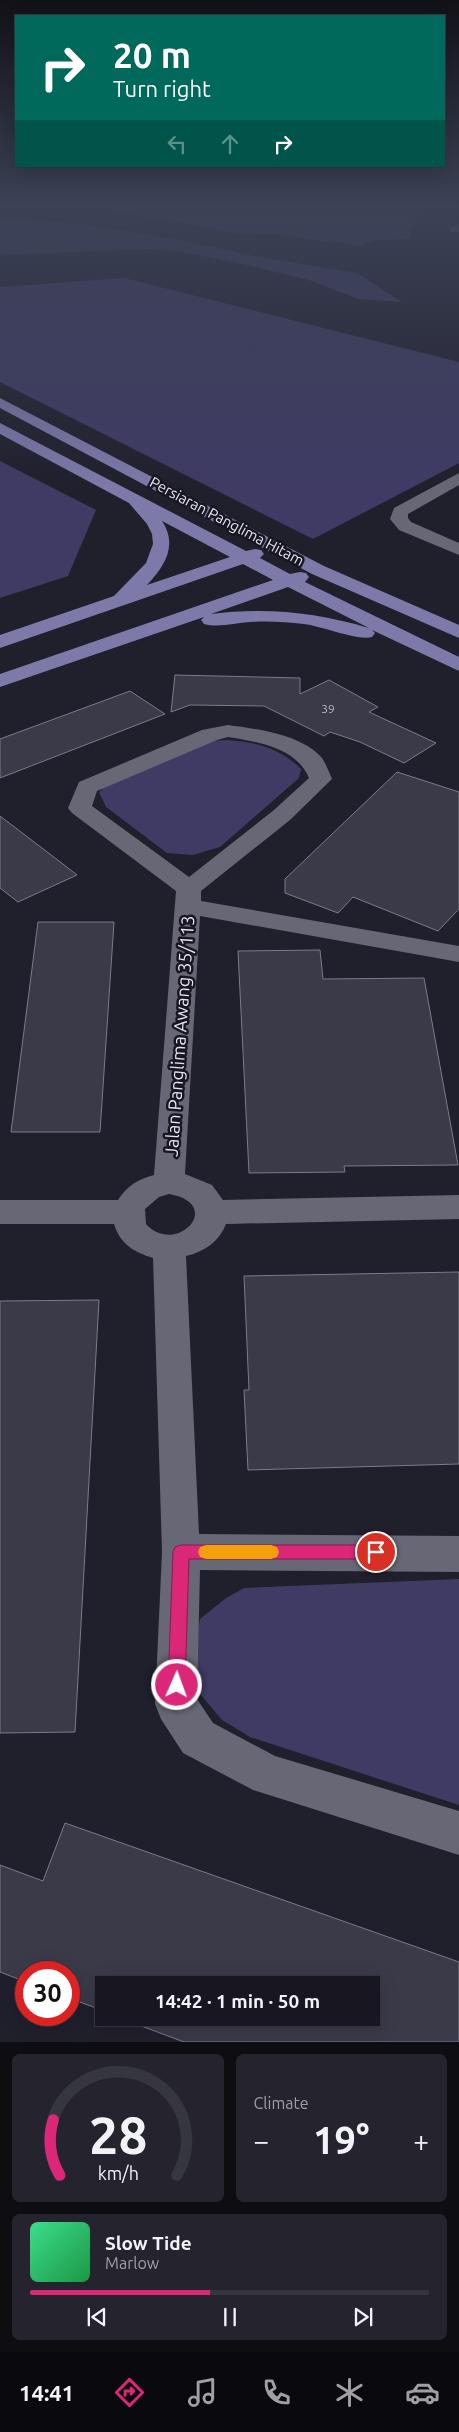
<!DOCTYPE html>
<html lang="en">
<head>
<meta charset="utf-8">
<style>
  body { margin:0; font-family:Ubuntu,sans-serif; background:#25242e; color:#f1f3f6; height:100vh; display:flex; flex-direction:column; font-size:19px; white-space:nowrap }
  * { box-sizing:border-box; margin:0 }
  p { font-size:16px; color:#9f9fa5 }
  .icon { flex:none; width:28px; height:28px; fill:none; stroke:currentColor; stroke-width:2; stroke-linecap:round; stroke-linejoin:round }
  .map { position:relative; height:2042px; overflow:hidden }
  .panel { display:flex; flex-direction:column; gap:12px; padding:12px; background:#0d0d12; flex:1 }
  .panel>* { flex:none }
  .top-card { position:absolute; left:15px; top:15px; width:430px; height:152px; border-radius:0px; box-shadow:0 5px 20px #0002,0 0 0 1px #36363f; background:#00695c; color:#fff; overflow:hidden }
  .speed { position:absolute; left:15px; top:1961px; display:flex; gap:10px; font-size:25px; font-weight:700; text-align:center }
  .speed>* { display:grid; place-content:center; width:65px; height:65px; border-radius:50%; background:#181721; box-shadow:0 5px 20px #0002,0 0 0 1px #36363f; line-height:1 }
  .speed .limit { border:8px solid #d22; background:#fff; color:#111 }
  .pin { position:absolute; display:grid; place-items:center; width:42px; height:42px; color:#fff; margin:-21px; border:2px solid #fff; border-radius:50%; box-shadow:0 1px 5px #0007 }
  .me { position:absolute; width:55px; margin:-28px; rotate:2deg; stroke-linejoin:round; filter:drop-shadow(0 0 4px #0008) }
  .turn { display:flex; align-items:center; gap:18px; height:105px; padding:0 15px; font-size:22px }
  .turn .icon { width:65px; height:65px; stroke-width:2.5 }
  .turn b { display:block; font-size:35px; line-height:42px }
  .lanes { display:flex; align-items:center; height:48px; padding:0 15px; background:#0003; justify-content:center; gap:25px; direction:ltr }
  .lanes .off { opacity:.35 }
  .big { font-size:38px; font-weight:600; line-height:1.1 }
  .panel .widget { flex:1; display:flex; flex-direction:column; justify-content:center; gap:8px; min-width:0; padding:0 18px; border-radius:8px; background:#25242e }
  .panel .dial { align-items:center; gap:0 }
  .dial svg { height:130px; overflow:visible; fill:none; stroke:#36363f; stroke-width:7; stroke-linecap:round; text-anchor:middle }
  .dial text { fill:#f1f3f6; stroke:none }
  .song { display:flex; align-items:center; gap:15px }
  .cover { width:60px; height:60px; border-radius:8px; background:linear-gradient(135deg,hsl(150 70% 55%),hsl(140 70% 35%)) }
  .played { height:5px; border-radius:2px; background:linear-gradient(90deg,#db2777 45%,#36363f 45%) }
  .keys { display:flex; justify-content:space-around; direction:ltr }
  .heat { display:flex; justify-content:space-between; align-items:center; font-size:28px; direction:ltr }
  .panel .tiles { flex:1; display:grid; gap:12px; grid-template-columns:1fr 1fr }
  .widget:last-child { grid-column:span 2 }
  .trip { position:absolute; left:95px; top:1976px; width:285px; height:50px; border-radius:0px; background:#181721; box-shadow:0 5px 20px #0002,0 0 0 1px #36363f; font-weight:600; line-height:50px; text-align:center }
  .tabs { display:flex; height:80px; justify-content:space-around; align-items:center; background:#0a090d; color:#9f9fa5 }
  .tabs .icon { width:35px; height:35px }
  .tabs .on { color:#db2777 }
  .tabs b { font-size:22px; color:#f1f3f6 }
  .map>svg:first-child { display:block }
  .green { fill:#3f3b64 }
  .building { fill:#3a3a48; stroke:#7b7b8b }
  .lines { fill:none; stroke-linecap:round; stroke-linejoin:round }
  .minor { fill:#676776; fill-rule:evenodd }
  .major { fill:#7d7aa9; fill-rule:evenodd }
  .route { fill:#db2777; stroke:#8e194d }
  .slow { fill:#f59e0b }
  .labels { text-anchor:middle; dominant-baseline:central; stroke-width:5; stroke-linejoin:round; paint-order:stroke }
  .far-number-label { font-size:12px; fill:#babac4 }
  .far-street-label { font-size:15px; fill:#e4e4ed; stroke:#171622 }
  .street-label { font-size:18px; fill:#e4e4ed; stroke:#171622 }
</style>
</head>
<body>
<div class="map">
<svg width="459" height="2042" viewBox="0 0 459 2042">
  <rect width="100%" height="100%" fill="#201f2c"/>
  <!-- green -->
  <path class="green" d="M113,204H391L422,205L408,239L375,240L360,246L282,235L234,233L110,209Z
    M0,219L63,222L172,238L254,256L357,273L402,302L359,299L309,280L247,265L184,252L149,249L0,255Z
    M124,278L459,362V463L313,539L0,382V287Z
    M0,461L96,510L68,576L0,598Z
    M227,740C256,742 280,748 301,769L299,778L220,847L193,855L167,853L106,807L99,792L109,783L210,741Z
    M459,1579V1805L250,1737L222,1720L200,1694L195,1645L200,1619L226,1598L244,1588Z"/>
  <!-- building -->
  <path class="building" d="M175,675L300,678V694L329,680L378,707L369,712L436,743L404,763L360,742L330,732L324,736L264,706L190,705L171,712Z
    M130,691L165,714L0,778V739Z
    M397,772L459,792V909L438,931L353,897L338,913L285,893V879Z
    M0,816L59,861L77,875L18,902L0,888Z
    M38,922H114L100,1132H11Z
    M320,950L323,979L424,978L458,1165L344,1166L345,1172L249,1173L238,951Z
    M459,1272V1464L248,1470L244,1390H249L244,1276Z
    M99,1300L75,1732L0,1733V1301Z
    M65,1823L459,1962V2042H184L120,2018H371V1985H104V2011L69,1998V1972H26V1982L0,1972V1865L43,1881Z"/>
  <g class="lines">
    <!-- minor -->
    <path class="minor" d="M459,224V232H450V228Z
      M459,473V485L408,514V518L411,522L459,543V555L399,530L390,519L394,508Z
      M228,725C257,729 301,734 322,758C326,764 329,772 332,779L290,820L201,891V901L459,946V962L200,916L185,1174L212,1185L223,1200L459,1195V1219L226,1224C219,1242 204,1252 186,1256L199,1534L459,1536V1572L200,1570L197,1699L213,1723L275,1756L459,1811V1855L253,1790L183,1753L161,1719L155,1704L162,1552L153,1258C134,1252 120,1244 114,1224H0V1200H118C127,1186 138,1179 154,1175L176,891L72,813L68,808L79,782L202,730ZM228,737C258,742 296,747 309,778L274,810L189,877L92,806L97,791L217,740ZM169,1194C226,1204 176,1257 146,1224L145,1209L159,1197Z"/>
    <!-- major -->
    <path class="major" d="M0,398L324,566L459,625V638L312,574L0,408Z
      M0,423L246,551L255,549L261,550L264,554L260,558L290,574L300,572L306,573L309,577L305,582L459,657V671L372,630L375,633L372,637C357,641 322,626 304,624C286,622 268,621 250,622C235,623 219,628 204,624L201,620L204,617L0,687V674L273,580L243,564L0,648V635L114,596L146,563L153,544L152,534L147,524L129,503L0,434ZM162,521L230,557L147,585C165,566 178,545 162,521ZM288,587L369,628C316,612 265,607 211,614Z"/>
  </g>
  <!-- sky -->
  <linearGradient id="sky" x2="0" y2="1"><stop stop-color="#121118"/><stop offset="0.42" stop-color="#3c4256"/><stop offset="1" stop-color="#3c4256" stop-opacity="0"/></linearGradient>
  <rect width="459" height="490" fill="url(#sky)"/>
  <!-- route -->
  <path class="route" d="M181,1545H376L381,1547L384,1552L381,1557L376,1559H189L185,1685L183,1691L177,1693L171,1691L168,1685L173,1552L175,1547Z"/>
  <!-- slow -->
  <path class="slow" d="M206,1545H271L277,1547L279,1552L277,1557L271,1559H206L200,1557L198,1552L200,1547Z"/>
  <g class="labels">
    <!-- far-number labels -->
    <g class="far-number-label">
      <text x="328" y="708">39</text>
    </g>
    <!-- far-street labels -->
    <g class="far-street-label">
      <text transform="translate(227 521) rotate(28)">Persiaran Panglima Hitam</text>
    </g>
    <!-- street labels -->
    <g class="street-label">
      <text transform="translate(179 1036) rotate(-86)">Jalan Panglima Awang 35/113</text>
    </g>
  </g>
</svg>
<div class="speed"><div class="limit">30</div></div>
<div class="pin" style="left:376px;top:1552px;background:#d93025"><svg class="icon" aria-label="arrive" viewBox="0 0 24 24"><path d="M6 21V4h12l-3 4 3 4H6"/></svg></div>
<svg class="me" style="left:177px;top:1685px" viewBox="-20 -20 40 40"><circle r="17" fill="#db2777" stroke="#fff" stroke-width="3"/><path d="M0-11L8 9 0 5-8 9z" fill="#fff"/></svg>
<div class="trip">14:42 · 1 min · 50 m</div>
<div class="top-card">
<div class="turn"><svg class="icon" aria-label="right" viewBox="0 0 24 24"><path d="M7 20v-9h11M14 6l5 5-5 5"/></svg><div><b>20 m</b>Turn right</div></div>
<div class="lanes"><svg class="icon off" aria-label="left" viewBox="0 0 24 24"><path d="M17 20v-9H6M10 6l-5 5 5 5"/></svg><svg class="icon off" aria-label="ahead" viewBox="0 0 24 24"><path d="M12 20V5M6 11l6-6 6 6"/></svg><svg class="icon" aria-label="right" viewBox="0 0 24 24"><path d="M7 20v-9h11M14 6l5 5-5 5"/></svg></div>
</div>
</div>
<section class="panel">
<div class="tiles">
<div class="widget dial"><svg viewBox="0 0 100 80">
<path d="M14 69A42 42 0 1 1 86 69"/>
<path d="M14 69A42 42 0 0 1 10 35" stroke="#db2777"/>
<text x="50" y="56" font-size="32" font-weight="700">28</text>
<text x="50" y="72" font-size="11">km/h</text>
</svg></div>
<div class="widget"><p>Climate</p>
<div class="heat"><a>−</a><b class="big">19°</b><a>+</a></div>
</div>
<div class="widget">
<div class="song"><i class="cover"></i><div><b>Slow Tide</b><p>Marlow</p></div></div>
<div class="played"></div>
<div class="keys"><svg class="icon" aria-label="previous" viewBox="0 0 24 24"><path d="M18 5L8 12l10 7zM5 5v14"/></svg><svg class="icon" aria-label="pause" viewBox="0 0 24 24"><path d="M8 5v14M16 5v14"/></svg><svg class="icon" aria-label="next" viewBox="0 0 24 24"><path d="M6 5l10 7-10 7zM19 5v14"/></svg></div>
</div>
</div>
</section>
<nav class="tabs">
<b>14:41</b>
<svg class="icon on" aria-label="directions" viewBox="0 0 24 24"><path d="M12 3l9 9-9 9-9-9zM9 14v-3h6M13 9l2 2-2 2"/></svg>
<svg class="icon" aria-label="music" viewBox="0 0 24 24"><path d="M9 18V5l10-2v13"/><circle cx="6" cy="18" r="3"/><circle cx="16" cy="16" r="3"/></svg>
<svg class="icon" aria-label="phone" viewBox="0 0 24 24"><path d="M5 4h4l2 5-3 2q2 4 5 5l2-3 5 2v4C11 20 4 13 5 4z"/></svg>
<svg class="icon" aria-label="climate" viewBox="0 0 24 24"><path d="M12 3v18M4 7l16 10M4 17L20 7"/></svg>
<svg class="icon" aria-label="car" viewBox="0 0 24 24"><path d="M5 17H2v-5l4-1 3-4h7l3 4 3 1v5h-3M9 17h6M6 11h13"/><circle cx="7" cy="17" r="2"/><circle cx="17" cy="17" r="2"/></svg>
</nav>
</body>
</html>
